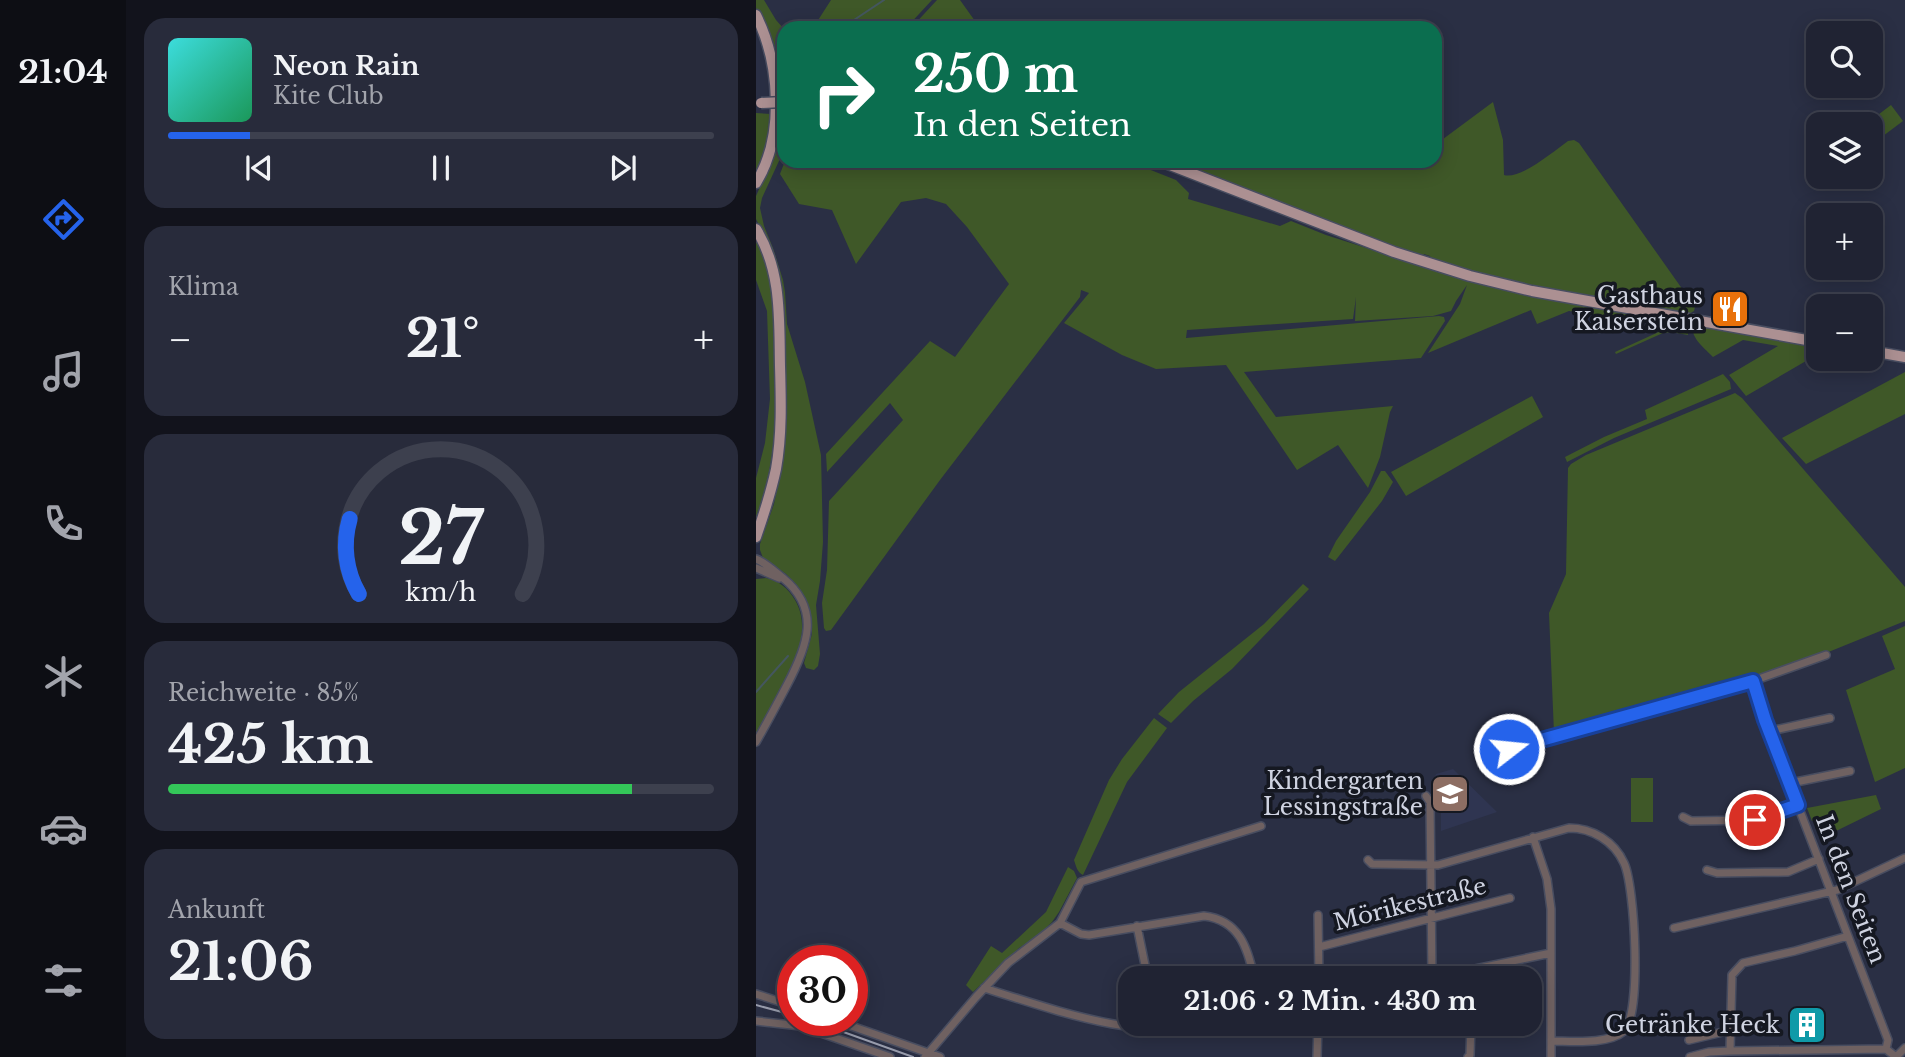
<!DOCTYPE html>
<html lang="de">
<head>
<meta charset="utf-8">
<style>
  body { margin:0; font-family:"Libre Baskerville",serif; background:#282b3b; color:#f1f3f6; height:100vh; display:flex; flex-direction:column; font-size:26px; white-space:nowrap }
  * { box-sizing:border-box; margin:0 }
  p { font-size:23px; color:#a2a4ac }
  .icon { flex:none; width:38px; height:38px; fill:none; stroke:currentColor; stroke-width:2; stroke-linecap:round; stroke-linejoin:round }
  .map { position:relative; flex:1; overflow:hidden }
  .side { display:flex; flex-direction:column; gap:18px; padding:18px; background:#12131c; width:630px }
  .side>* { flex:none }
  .banner { position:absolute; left:21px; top:21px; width:665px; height:147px; border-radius:21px; box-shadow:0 4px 18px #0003,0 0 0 2px #3d404e; background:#0b6e4f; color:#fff; overflow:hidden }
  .controls { position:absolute; left:1050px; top:21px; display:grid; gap:14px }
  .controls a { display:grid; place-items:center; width:77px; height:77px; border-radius:14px; background:#202333; box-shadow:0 4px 18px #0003,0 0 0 2px #3d404e; font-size:35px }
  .speed { position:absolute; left:21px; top:945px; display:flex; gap:14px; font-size:35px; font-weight:700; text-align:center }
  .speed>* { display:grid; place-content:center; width:91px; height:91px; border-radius:50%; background:#202333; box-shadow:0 4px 18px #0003,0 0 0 2px #3d404e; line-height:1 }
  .speed .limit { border:10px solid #d22; background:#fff; color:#111 }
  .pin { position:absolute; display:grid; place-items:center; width:60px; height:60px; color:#fff; margin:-30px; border:4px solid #fff; border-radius:50%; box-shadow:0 2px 7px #0007 }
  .me { position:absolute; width:77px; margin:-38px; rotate:74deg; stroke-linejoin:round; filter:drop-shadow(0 0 5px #0008) }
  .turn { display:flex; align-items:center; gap:24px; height:147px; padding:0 21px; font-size:32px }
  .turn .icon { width:91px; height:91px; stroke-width:2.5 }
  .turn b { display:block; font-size:49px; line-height:60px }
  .big { font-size:52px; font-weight:800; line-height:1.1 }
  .side .widget { flex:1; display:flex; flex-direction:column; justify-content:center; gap:10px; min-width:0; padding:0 24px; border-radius:21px; background:#282b3b }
  .side .dial { align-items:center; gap:0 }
  .dial svg { height:182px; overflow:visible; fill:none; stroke:#3d404e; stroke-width:7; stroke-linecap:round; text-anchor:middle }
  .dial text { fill:#f1f3f6; stroke:none }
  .song { display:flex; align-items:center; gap:21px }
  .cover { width:84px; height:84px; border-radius:10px; background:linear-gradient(135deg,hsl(180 70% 55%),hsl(150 70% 35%)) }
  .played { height:7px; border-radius:4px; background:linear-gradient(90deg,#2563eb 15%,#3d404e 15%) }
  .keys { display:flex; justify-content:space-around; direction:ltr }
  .heat { display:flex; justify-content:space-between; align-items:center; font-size:38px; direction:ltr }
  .charge { height:10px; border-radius:5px; background:linear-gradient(90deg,#34c759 85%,#3d404e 0) }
  .trip { position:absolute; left:362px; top:966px; width:424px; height:70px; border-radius:21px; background:#202333; box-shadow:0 4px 18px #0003,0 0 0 2px #3d404e; font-weight:800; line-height:70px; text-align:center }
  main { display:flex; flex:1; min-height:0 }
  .tab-bar { display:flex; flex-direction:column; width:126px; justify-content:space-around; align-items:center; background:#0d0e14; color:#a2a4ac }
  .tab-bar .icon { width:49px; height:49px }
  .tab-bar .current { color:#2563eb }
  .tab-bar b { font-size:32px; color:#f1f3f6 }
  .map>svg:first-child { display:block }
  .built { fill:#2f3551 }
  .green { fill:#3f5828 }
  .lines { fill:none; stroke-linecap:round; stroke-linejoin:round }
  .stream { stroke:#44565f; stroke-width:2 }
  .minor-casing { stroke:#484d60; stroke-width:10 }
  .major-casing { stroke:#484d60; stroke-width:13 }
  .minor { stroke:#6f6161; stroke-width:7 }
  .major { stroke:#ac9092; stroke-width:10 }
  .rail { stroke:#989cac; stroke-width:2 }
  .major-bridge-casing { stroke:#484d60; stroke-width:13; stroke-linecap:butt }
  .major-bridge { stroke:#ac9092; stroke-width:10 }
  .route-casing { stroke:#184099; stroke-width:18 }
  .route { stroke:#2563eb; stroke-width:12 }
  .labels { text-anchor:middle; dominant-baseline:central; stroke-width:7; stroke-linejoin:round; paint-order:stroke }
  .poi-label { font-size:23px; fill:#cfd3e1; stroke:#151821; text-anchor:end }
  .street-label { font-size:23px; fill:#cfd3e1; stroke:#151821 }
</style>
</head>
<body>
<main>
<nav class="tab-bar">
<b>21:04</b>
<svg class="icon current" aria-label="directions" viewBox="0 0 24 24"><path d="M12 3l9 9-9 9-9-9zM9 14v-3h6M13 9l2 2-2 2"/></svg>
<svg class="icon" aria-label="music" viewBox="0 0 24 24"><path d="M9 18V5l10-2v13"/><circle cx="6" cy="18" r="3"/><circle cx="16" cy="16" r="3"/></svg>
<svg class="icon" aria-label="phone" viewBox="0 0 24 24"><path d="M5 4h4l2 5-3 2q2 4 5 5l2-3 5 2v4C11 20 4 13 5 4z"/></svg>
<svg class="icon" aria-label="climate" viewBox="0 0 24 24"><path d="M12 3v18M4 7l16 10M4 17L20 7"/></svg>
<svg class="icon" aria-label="car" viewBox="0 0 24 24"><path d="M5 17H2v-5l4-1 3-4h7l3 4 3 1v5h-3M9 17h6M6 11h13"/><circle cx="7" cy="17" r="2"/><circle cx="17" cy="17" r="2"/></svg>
<svg class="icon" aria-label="filters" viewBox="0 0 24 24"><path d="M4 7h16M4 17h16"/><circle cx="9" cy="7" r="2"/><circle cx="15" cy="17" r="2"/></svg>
</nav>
<section class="side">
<div class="widget">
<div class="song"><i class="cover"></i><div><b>Neon Rain</b><p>Kite Club</p></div></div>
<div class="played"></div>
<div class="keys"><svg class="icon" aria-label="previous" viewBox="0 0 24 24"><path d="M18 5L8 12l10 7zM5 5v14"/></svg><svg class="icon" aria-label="pause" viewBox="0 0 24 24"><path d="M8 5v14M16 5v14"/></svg><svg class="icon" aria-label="next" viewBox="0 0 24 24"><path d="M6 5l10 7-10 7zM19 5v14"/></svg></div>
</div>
<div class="widget"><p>Klima</p>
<div class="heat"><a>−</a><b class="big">21°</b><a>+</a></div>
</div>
<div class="widget dial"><svg viewBox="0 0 100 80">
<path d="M14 69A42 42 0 1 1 86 69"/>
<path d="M14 69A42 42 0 0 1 10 36" stroke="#2563eb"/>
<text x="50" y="56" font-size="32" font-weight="700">27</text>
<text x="50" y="72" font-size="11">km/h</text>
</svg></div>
<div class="widget"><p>Reichweite · 85%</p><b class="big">425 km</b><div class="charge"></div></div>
<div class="widget"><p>Ankunft</p><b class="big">21:06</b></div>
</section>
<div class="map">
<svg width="1149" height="1057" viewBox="0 0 1149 1057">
  <rect width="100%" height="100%" fill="#2a2f44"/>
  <!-- built -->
  <path class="built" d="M697,769L741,812L685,831V809L680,808L679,777L680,774Z"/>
  <!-- green -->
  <path class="green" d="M0,0H8L20,20L28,29V47L22,48L16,44L9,24L0,8Z
    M75,0H176L150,28H57Z
    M181,0H204L224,28H155Z
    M737,102L747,140L748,175C764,180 798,151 812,141L818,140L823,143L939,307L938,311L931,315L769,285L676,261L674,256L668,254L667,257H664L570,222L415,161H679V145Z
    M1135,105L1147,121L1115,145V124H1110Z
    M0,113L16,114L12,147L0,175Z
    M28,129V150L6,198L4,208L8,226L17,248L27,280L29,292L31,324L49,382L65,455L67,542L64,581L60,605L64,654L62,666L58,670L50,668L48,663L56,634V620L51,602L39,583L30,574L7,558L4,550V544L18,504L24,474L29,421L26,293L21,266L12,243L0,219V196L19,154L23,132Z
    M29,161H372L420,180L433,193L432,199L524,226L535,221L570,235L713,281L853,310L932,324V335L915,332L907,333L860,354L859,352L907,330L908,324L813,311L781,324L775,310L672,353L704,304L711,285L700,301L695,311L677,316L599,321L600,297L597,319L431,330L430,338L683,316L688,317L689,321L665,358L488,372L520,417L637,406L634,412L624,457L612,488L582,445L541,470L470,365L400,369L366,355L308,323L333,293L325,290L324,297L184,480L75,630L70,631L68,628L66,603L71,570L73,501L147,420L134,403L71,472L70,454L174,341L199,357L253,284L211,227L190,204L170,198L145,202L100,264L76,210L43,204L24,174Z
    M0,238C18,269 18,303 19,337C22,398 22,460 0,517V478L9,443L14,399L11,311L0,280Z
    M937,325L1062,347V354L990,396L973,375L1022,346L987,340L957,357C949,348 934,338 937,325Z
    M1149,372V414L1050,464L1026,438Z
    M967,374L974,382L975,389L858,438L811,462L809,457L848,437L891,419L889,410Z
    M979,393L986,398L1149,587V621L1070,653L999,677L995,680L798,733L793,613L810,574L812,468L815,464L830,455Z
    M776,396L787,417L650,496L635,472Z
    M625,471H629L637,482L626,501L579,561L572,557L580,541L614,492Z
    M10,578C23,581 32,588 39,600C63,640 20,698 0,733V579Z
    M547,584L553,589L476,669L437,701L415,723L402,714L423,692L508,624Z
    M1149,626V768L1119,782L1090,690L1139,669L1126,636Z
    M398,718L411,728L371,782L327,875C321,872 320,866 318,860L353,780L366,759Z
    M875,778H897V822H875Z
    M1120,795L1125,809L1078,832L1071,815L1056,821L1051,808Z
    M312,867L318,871L321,878L303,912L296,922L280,938L263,948L217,992L210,985L235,946L246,953L290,912Z"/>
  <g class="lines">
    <!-- stream -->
    <path class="stream" d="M86,28L128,0
      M0,692L32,656"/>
    <defs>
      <path id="minor" d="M0,559C10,563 18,571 27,578C66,610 51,647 31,685C21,704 11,723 0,742
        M0,568L23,578
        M997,681L1009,720L1132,1040L1130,1049
        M1014,731L1074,718
        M741,762L740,753L997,681L1070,655
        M1035,783L1094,771
        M670,796L674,802L676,978
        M927,817L935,821L999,820L1042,805
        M777,837L791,879L795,909V1057
        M612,860L616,864L682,865L813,828C836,828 858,841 868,863C879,886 886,1014 868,1031C852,1045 815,1041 795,1041
        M951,870L961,873L1032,872L1063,859
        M562,915L563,978
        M304,923L325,934L333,935L448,916C483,920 492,948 498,978
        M381,926L389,965
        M918,928L1081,890L1149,858
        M563,947L754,898
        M676,978L795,953
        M228,988C302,1011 384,1042 463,1024
        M0,994L37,1006
        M78,1020L184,1057
        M0,1021L45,1026L134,1057
        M933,1040L975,1030
        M974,1051L976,975L987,963L1039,951L1092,936
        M169,1057L220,997L252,963L304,923L325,882L505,826
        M561,1057L562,1024
        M712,1057L714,1055L715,1024
        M934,1057L953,1052L974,1051L1130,1049L1140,1057
        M1140,1057L1149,1048"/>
      <path id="major" d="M0,15C24,63 29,136 0,183
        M404,161L638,252L714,276L776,291L1062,342
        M0,229C26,271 23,319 24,366C25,400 26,435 20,469C15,492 8,514 0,537
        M1115,351L1149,357"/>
    </defs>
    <!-- minor casing -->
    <use href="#minor" class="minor-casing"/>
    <!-- major casing -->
    <use href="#major" class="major-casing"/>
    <!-- minor -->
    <use href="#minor" class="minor"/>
    <!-- major -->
    <use href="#major" class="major"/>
    <!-- rail -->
    <path class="rail" d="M0,1005L37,1015
      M54,1020L157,1057"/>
    <defs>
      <path id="major-bridge" d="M5,103L28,102"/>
    </defs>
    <!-- major-bridge casing -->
    <use href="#major-bridge" class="major-bridge-casing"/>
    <!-- major-bridge -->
    <use href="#major-bridge" class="major-bridge"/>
  </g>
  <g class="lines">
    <defs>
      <path id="route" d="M753,749L997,681L1009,720L1042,805L999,820"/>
    </defs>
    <!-- route casing -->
    <use href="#route" class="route-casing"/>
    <!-- route -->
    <use href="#route" class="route"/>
  </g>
  <!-- icons -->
  <defs>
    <symbol id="restaurant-square" viewBox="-11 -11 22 22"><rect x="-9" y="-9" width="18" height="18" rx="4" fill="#e8710a" stroke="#151821"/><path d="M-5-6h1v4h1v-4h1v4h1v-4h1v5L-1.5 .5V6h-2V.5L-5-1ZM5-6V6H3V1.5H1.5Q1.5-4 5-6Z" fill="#fff"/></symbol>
    <symbol id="school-square" viewBox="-11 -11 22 22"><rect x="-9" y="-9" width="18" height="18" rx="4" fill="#8d6e63" stroke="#151821"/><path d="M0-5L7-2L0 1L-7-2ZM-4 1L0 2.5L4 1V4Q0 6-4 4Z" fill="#fff"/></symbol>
    <symbol id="building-square" viewBox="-11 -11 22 22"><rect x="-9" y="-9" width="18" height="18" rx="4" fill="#0f9aa8" stroke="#151821"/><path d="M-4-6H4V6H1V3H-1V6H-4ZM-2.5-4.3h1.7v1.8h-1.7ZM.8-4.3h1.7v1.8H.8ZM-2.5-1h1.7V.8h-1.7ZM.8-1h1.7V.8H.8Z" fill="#fff"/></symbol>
  </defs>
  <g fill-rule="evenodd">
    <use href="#restaurant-square" x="952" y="287" width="44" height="44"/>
    <use href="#school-square" x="672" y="772" width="44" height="44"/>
    <use href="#building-square" x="1029" y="1003" width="44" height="44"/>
  </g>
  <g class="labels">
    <!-- poi labels -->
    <g class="poi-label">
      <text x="947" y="296">Gasthaus<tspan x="947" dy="26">Kaiserstein</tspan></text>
      <text x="667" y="781">Kindergarten<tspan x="667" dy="26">Lessingstraße</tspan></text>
      <text x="1024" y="1025">Getränke Heck</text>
    </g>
    <!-- street labels -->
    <g class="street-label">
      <text transform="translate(1095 889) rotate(69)">In den Seiten</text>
      <text transform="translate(654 904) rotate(-14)">Mörikestraße</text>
    </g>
  </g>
</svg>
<div class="controls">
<a><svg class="icon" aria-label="search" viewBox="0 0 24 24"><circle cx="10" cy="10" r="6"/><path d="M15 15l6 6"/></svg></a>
<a><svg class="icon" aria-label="layers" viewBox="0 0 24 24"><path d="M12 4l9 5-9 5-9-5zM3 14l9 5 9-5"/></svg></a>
<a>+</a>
<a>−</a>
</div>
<div class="speed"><div class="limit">30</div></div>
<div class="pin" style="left:999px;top:820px;background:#d93025"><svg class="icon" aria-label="arrive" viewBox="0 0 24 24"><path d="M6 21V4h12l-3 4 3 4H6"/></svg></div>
<svg class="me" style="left:753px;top:749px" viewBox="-20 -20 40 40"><circle r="17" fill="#2563eb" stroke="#fff" stroke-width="3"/><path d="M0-11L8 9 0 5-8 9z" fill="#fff"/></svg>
<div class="trip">21:06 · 2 Min. · 430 m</div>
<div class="banner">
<div class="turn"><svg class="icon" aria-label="right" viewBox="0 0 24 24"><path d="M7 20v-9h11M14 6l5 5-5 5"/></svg><div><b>250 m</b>In den Seiten</div></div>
</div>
</div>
</main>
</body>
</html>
